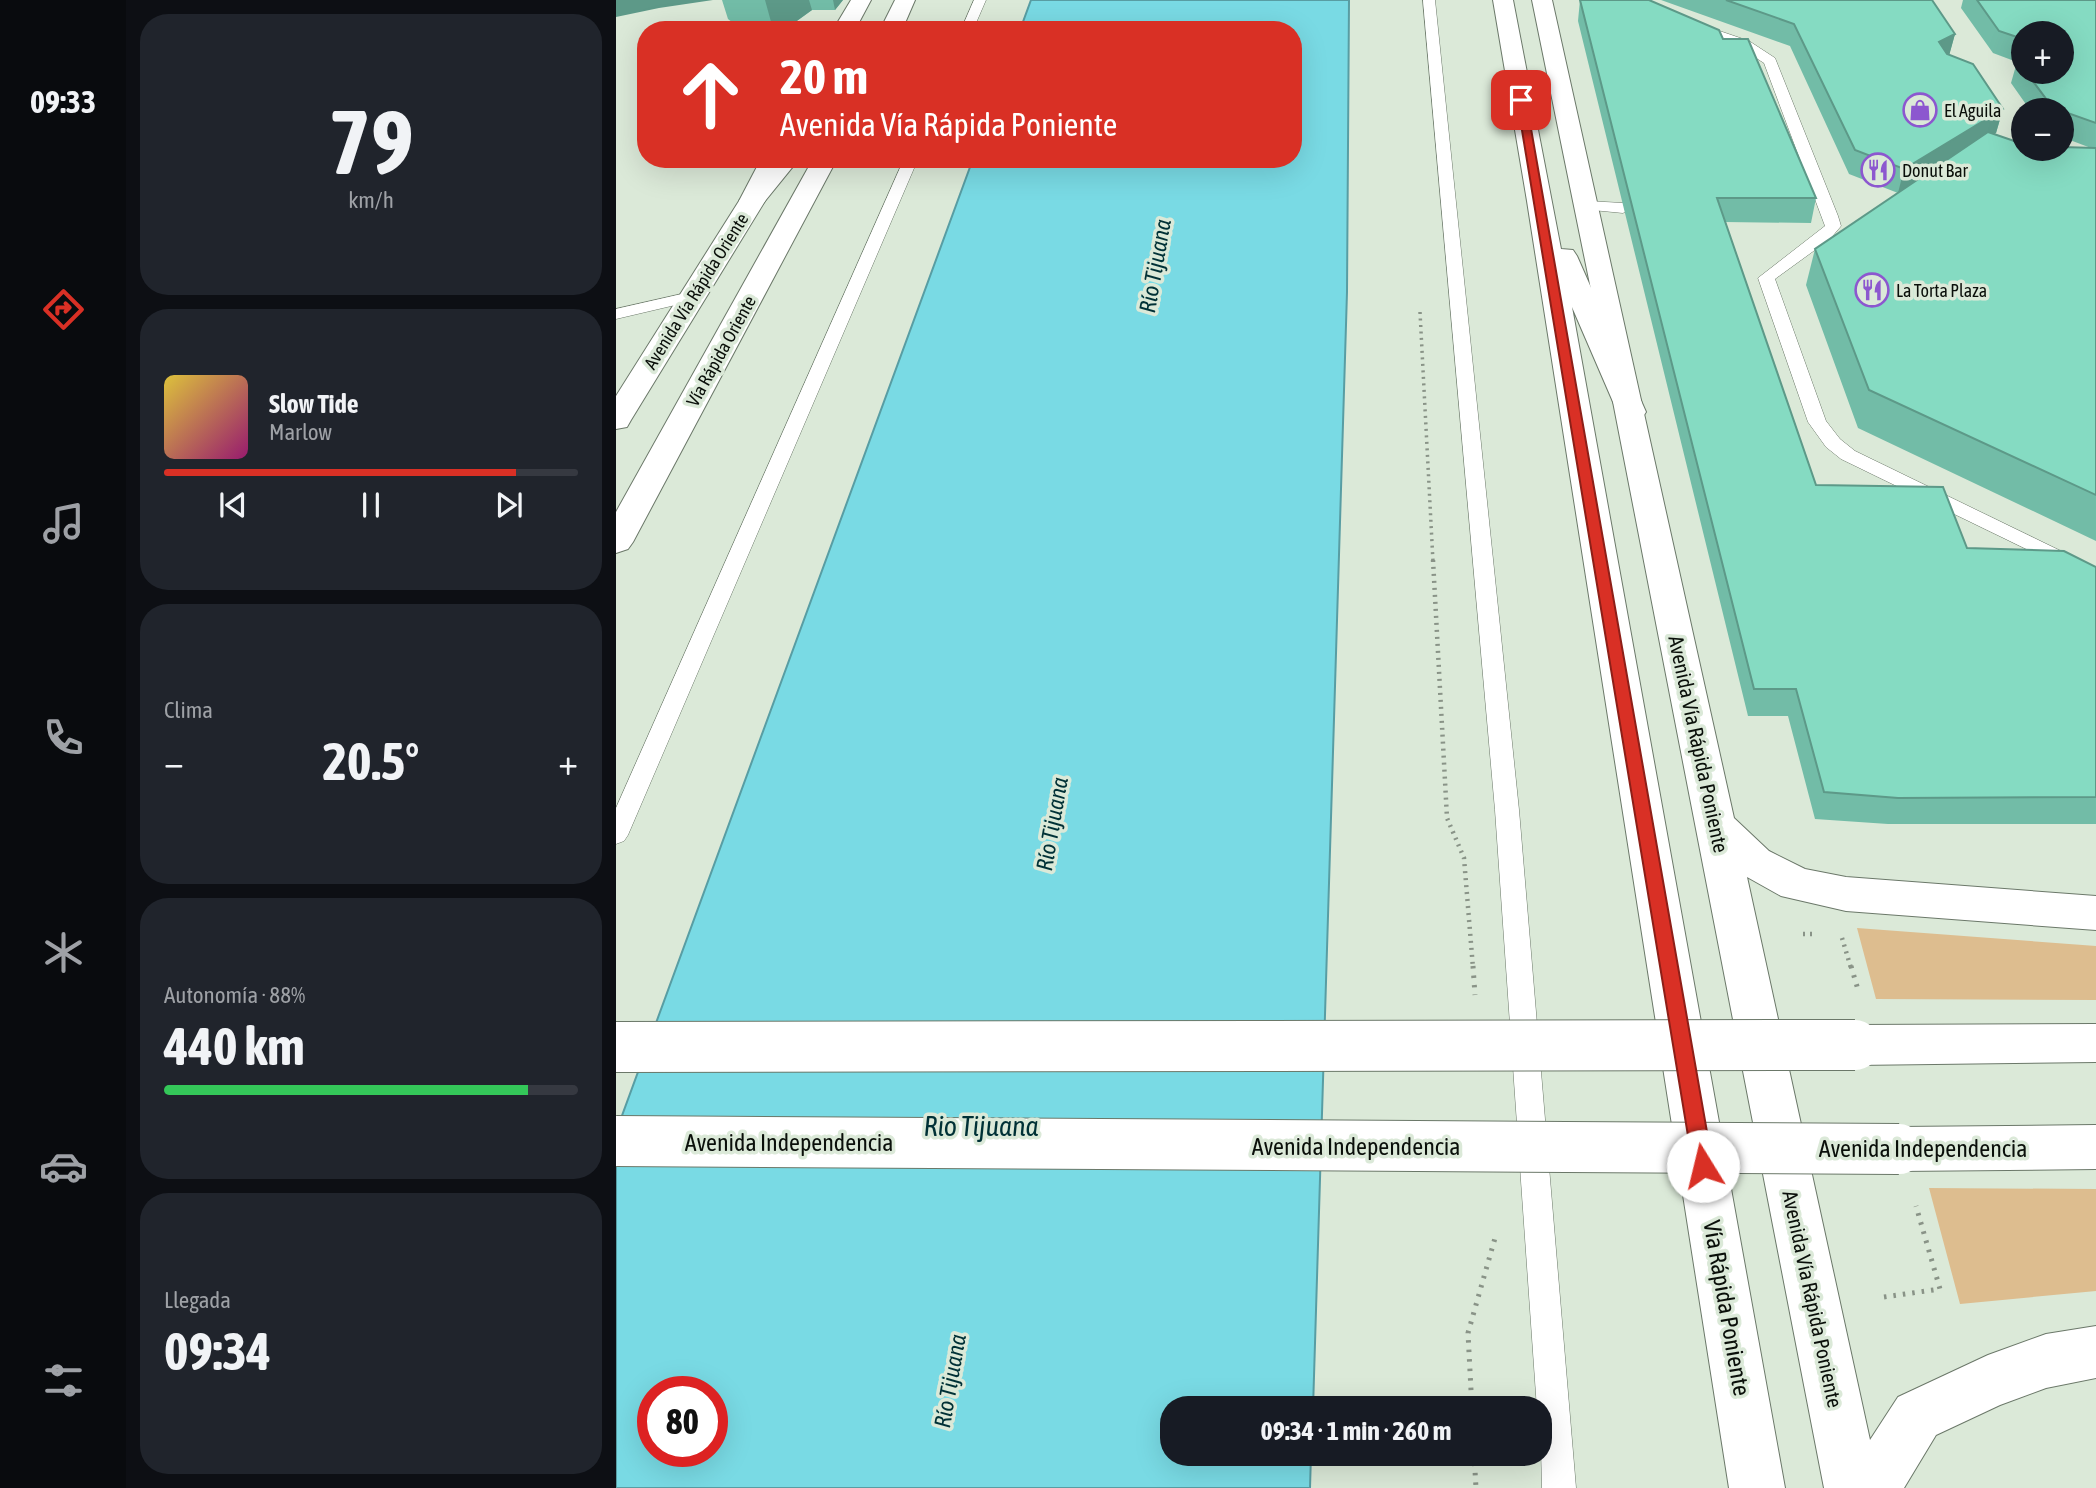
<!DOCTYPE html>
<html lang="es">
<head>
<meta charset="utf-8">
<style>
  body { margin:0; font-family:"Asap Condensed",sans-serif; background:#20242c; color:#f1f3f6; height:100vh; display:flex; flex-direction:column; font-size:26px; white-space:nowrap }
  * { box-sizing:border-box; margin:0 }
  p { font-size:23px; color:#9ea1a6 }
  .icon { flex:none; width:38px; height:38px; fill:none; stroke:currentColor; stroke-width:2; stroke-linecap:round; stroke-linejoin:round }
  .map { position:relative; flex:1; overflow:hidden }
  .side { display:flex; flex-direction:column; gap:14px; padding:14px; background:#0d0f14; width:490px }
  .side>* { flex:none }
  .hud { position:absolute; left:21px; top:21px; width:665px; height:147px; border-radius:28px; box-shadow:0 7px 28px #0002; background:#d93025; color:#fff; overflow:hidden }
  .fabs { position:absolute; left:1395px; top:21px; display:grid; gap:14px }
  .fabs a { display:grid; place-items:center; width:63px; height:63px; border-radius:50%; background:#171b24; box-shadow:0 7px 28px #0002; font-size:35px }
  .speed { position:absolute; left:21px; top:1376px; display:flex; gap:14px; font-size:35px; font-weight:700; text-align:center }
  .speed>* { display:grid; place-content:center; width:91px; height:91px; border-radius:50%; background:#171b24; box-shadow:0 7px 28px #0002; line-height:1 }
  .speed .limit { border:10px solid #d22; background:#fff; color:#111 }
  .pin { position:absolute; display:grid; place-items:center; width:60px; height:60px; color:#fff; margin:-30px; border-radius:14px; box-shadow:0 4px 10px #0006 }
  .me { position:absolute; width:77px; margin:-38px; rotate:351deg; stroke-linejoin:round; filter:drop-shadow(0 0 5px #0008) }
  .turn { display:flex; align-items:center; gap:24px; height:147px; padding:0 28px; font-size:32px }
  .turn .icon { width:91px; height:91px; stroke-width:2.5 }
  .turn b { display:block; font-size:49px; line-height:60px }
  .big { font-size:52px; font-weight:700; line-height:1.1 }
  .side .card { flex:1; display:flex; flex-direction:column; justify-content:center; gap:10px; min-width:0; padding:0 24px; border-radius:28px; background:#20242c }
  .side .dial { align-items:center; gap:0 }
  .dial b { font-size:91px; line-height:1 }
  .song { display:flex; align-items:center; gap:21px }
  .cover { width:84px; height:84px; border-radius:10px; background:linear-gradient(135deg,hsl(50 70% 55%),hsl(320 70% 35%)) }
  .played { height:7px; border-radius:4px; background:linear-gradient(90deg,#d93025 85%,#363941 85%) }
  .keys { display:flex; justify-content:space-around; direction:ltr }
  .heat { display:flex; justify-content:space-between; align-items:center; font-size:38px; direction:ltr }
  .charge { height:10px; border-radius:5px; background:linear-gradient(90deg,#34c759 88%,#363941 0) }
  .trip { position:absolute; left:544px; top:1396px; width:392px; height:70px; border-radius:28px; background:#171b24; box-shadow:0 7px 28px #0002; font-weight:700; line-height:70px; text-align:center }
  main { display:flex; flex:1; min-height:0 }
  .dock { display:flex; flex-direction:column; width:126px; justify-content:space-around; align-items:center; background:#090b0e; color:#9ea1a6 }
  .dock .icon { width:49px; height:49px }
  .dock .active { color:#d93025 }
  .dock b { font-size:32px; color:#f1f3f6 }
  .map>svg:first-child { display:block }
  .green { fill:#ddbd8f }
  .water { fill:#79dae4; stroke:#589da3; stroke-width:2; fill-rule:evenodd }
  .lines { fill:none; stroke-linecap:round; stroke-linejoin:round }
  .lane-casing { stroke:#6b7869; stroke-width:1 }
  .secondary-casing { stroke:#6b7869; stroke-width:2 }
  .highway-casing { stroke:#6b7869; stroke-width:2 }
  .path-far2 { stroke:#899387; stroke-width:3.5; stroke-dasharray:2 4.5; stroke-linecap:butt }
  .path-far1 { stroke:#899387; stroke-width:4.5; stroke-dasharray:2 5; stroke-linecap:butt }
  .path { stroke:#899387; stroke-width:5; stroke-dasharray:2.5 7; stroke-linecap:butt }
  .lane { fill:#fff; fill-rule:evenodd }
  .secondary { fill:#fff; fill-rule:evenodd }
  .highway { fill:#fff; fill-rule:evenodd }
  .secondary-bridge-casing { stroke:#6b7869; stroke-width:52; stroke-linecap:butt }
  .secondary-bridge { stroke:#fff; stroke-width:50 }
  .wall { fill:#72bca7; fill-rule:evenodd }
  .shaded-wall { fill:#5d9988 }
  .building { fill:#85dbc2; stroke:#5d9988; stroke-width:2 }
  .route { fill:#d93025; stroke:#8d1f18; stroke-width:2 }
  .labels { text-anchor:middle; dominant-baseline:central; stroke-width:7; stroke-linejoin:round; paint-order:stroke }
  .far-poi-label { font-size:18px; fill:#0a0f0a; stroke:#dbe9d8; text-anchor:start }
  .far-street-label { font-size:18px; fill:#0a0f0a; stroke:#dbe9d8 }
  .street-label { font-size:21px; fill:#0a0f0a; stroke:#dbe9d8 }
  .water-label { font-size:23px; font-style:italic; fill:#003136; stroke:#dbe9d8 }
  .near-street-label { font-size:24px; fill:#0a0f0a; stroke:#dbe9d8 }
  .near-water-label { font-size:28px; font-style:italic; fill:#003136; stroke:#dbe9d8 }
</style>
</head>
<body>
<main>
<nav class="dock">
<b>09:33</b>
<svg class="icon active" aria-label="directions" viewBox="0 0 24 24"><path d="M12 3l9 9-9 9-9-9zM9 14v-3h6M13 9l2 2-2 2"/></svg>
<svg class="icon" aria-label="music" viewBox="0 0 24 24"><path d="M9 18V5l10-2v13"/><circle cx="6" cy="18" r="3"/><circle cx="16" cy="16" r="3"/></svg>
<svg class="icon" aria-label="phone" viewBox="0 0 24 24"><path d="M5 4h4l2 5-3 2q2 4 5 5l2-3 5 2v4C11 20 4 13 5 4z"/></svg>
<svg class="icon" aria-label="climate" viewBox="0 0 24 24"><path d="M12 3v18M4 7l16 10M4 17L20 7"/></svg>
<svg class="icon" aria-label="car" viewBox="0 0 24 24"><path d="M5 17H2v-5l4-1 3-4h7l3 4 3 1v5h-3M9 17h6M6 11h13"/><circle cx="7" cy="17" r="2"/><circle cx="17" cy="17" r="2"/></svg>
<svg class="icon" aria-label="filters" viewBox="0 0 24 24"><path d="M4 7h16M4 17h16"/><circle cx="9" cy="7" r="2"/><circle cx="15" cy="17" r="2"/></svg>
</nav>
<section class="side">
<div class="card dial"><b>79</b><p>km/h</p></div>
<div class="card">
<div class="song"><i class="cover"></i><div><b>Slow Tide</b><p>Marlow</p></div></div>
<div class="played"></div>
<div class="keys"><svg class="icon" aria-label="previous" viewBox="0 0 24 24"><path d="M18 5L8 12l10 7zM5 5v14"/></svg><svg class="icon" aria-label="pause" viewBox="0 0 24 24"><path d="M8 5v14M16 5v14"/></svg><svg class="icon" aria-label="next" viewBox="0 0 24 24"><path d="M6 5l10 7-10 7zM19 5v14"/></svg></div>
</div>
<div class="card"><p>Clima</p>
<div class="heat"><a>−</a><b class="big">20.5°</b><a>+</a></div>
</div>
<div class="card"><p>Autonomía · 88%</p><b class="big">440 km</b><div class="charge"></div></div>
<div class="card"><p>Llegada</p><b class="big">09:34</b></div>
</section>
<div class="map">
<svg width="1480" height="1488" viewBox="0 0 1480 1488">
  <rect width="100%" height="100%" fill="#dbe9d8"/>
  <!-- green -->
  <path class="green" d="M1241,928L1480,946V1000L1260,999Z
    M1313,1188L1480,1189V1291L1344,1304Z"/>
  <!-- water -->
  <path class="water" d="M415,0H733L731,292L697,1409H556V1454H695L694,1488H0V1132L357,159H677V30H404ZM37,1391H96V1451H37Z"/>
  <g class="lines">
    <defs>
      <path id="lane" d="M358,0H370L357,30H345Z
        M807,0H819L903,810L960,1488H926L924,1409H921L879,810Z
        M1077,22L1133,41L1159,58L1222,216L1225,226L1214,239L1159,279L1210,421L1224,439L1239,451L1480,568V583L1225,459L1210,447L1192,422L1142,278L1209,226L1148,63L1123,47L1073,29L1071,26Z
        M288,159H302L12,835L8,841L0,844V808Z
        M971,201L1007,203L1015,208L1007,213L966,209L963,206Z
        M79,291L87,296L85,299L0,319V309Z"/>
      <path id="secondary" d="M235,0H255L239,30H217Z
        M916,0H936L1118,818L1153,851L1189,869L1230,877L1480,896V930L1230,911L1165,896L1131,877L1254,1440L1282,1397L1372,1355L1430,1334L1480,1326V1378L1430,1388L1384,1405L1320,1435L1288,1488H1208L979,309Z
        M145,159H169L149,201L15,420L11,427L0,429V396L123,201Z
        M1480,1024V1062L1239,1065L1223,1059L1216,1045L1223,1031L1239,1025Z
        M1480,1125V1169L1283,1171L1266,1164L1259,1149L1266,1134L1283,1127Z"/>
      <path id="highway" d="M279,0H299L286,30H264Z
        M877,0H897L945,249L957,250L961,256L1030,412L1026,418L1015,421L1004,418L956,307L1169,1488H1113L911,201Z
        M158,159H183L145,206L136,209L127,206L123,201Z
        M197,159H221L17,542L12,549L0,553V512Z"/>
    </defs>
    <!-- lane casing -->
    <use href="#lane" class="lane-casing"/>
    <!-- secondary casing -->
    <use href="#secondary" class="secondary-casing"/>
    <!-- highway casing -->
    <use href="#highway" class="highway-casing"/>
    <!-- path-far2 -->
    <path class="path-far2" d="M804,312L817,562"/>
    <!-- path-far1 -->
    <path class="path-far1" d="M817,560L831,818L848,858L857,968
      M1187,934H1200
      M1226,938L1235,968"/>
    <!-- path -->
    <path class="path" d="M857,966L859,995
      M1235,966L1243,993
      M1268,1297L1324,1289L1300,1206
      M856,1409L852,1333L879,1238
      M858,1454L860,1488"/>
    <!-- lane -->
    <use href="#lane" class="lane"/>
    <!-- secondary -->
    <use href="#secondary" class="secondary"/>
    <!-- highway -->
    <use href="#highway" class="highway"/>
    <defs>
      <path id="secondary-bridge" d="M0,1047L1239,1045
        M0,1141L1283,1149"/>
    </defs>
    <!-- secondary-bridge casing -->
    <use href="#secondary-bridge" class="secondary-bridge-casing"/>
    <!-- secondary-bridge -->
    <use href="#secondary-bridge" class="secondary-bridge"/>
  </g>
  <!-- wall -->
  <path class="wall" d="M106,0H227L219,10H196L178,23L157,29H129L117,23L112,19Z
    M964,0L1107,39L1200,198L1195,223L1109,222L1200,485L1351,548L1480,567V824H1272L1199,819L1172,716H1132L962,21Z
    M1045,0H1316L1339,34L1333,55L1387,109L1380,133L1378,134L1407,149L1475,148L1446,137V110H1414L1395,83L1401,62L1377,53L1345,8L1347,0H1480V541L1242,428L1190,285L1199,249L1282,193L1233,174L1174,46ZM1407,33L1446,72H1407Z"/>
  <!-- shaded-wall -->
  <path class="shaded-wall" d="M0,0H97L43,8L0,17Z
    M149,0H193L196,10L178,23L157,29Z
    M217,0H227L219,10Z
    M1339,34L1333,56L1317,64L1323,42Z
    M1387,109L1380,133L1282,193L1288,169Z"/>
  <!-- building -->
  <path class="building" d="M964,0H1033L1103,30L1107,39H1132L1200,198H1101L1200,485L1327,487L1351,548L1448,551L1480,567V797L1282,798L1208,792L1180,689H1138Z
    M1110,0H1316L1339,34L1323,42L1331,54L1357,64L1387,109L1288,169L1239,150L1178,24Z
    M1361,0H1480V123L1446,111V110L1437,108L1410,72H1446V33H1407V39L1383,31Z
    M1407,58V68L1401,61Z
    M1372,132L1407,144V149H1446V147L1480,148V495L1253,390L1199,249Z"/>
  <!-- route -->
  <path class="route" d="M905,97L910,100L1097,1166L1094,1172L1087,1175L1079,1172L1077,1166L901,100Z"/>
  <!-- icons -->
  <defs>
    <symbol id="shop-ring" viewBox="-11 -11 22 22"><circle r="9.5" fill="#dbe9d8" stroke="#8c57cf" stroke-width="1.5"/><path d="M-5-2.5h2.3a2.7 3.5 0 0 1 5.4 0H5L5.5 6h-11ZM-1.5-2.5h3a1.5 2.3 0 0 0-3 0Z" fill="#8c57cf"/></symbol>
    <symbol id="restaurant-ring" viewBox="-11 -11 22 22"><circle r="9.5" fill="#dbe9d8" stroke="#8c57cf" stroke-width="1.5"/><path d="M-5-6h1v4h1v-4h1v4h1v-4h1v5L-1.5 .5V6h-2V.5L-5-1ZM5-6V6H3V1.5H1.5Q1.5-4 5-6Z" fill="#8c57cf"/></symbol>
  </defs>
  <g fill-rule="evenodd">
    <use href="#shop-ring" x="1285" y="91" width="38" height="38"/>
    <use href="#restaurant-ring" x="1243" y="151" width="38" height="38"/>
    <use href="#restaurant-ring" x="1237" y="271" width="38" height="38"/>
  </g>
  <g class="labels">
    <!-- far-poi labels -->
    <g class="far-poi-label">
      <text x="1328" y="110">El Aguila</text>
      <text x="1286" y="170">Donut Bar</text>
      <text x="1280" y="290">La Torta Plaza</text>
    </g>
    <!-- far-street labels -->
    <g class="far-street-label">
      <text transform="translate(80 291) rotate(-58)">Avenida Vía Rápida Oriente</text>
      <text transform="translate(105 351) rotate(-61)">Vía Rápida Oriente</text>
    </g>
    <!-- street labels -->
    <g class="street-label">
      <text transform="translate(1083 744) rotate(78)">Avenida Vía Rápida Poniente</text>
      <text transform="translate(1197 1299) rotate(78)">Avenida Vía Rápida Poniente</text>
    </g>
    <!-- water labels -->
    <g class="water-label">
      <text transform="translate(539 266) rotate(-80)">Río Tijuana</text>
      <text transform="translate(436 824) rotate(-80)">Río Tijuana</text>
      <text transform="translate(334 1381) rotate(-80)">Río Tijuana</text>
    </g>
    <!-- near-street labels -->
    <g class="near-street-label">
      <text x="173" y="1142">Avenida Independencia</text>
      <text x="740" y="1146">Avenida Independencia</text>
      <text x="1307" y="1148">Avenida Independencia</text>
      <text transform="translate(1111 1308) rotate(80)">Vía Rápida Poniente</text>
    </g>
    <!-- near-water labels -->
    <g class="near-water-label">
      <text x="365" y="1126">Rio Tijuana</text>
    </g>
  </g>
</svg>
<div class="fabs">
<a>+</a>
<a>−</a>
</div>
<div class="speed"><div class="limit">80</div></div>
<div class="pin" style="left:905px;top:100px;background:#d93025"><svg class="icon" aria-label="arrive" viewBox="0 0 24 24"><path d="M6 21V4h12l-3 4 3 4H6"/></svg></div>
<svg class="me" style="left:1087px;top:1166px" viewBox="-20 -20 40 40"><circle r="19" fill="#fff"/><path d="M0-13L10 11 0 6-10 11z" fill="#d93025"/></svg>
<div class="trip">09:34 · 1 min · 260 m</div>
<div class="hud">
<div class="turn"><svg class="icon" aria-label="ahead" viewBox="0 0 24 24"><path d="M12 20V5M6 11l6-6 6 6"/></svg><div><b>20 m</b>Avenida Vía Rápida Poniente</div></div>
</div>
</div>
</main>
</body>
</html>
